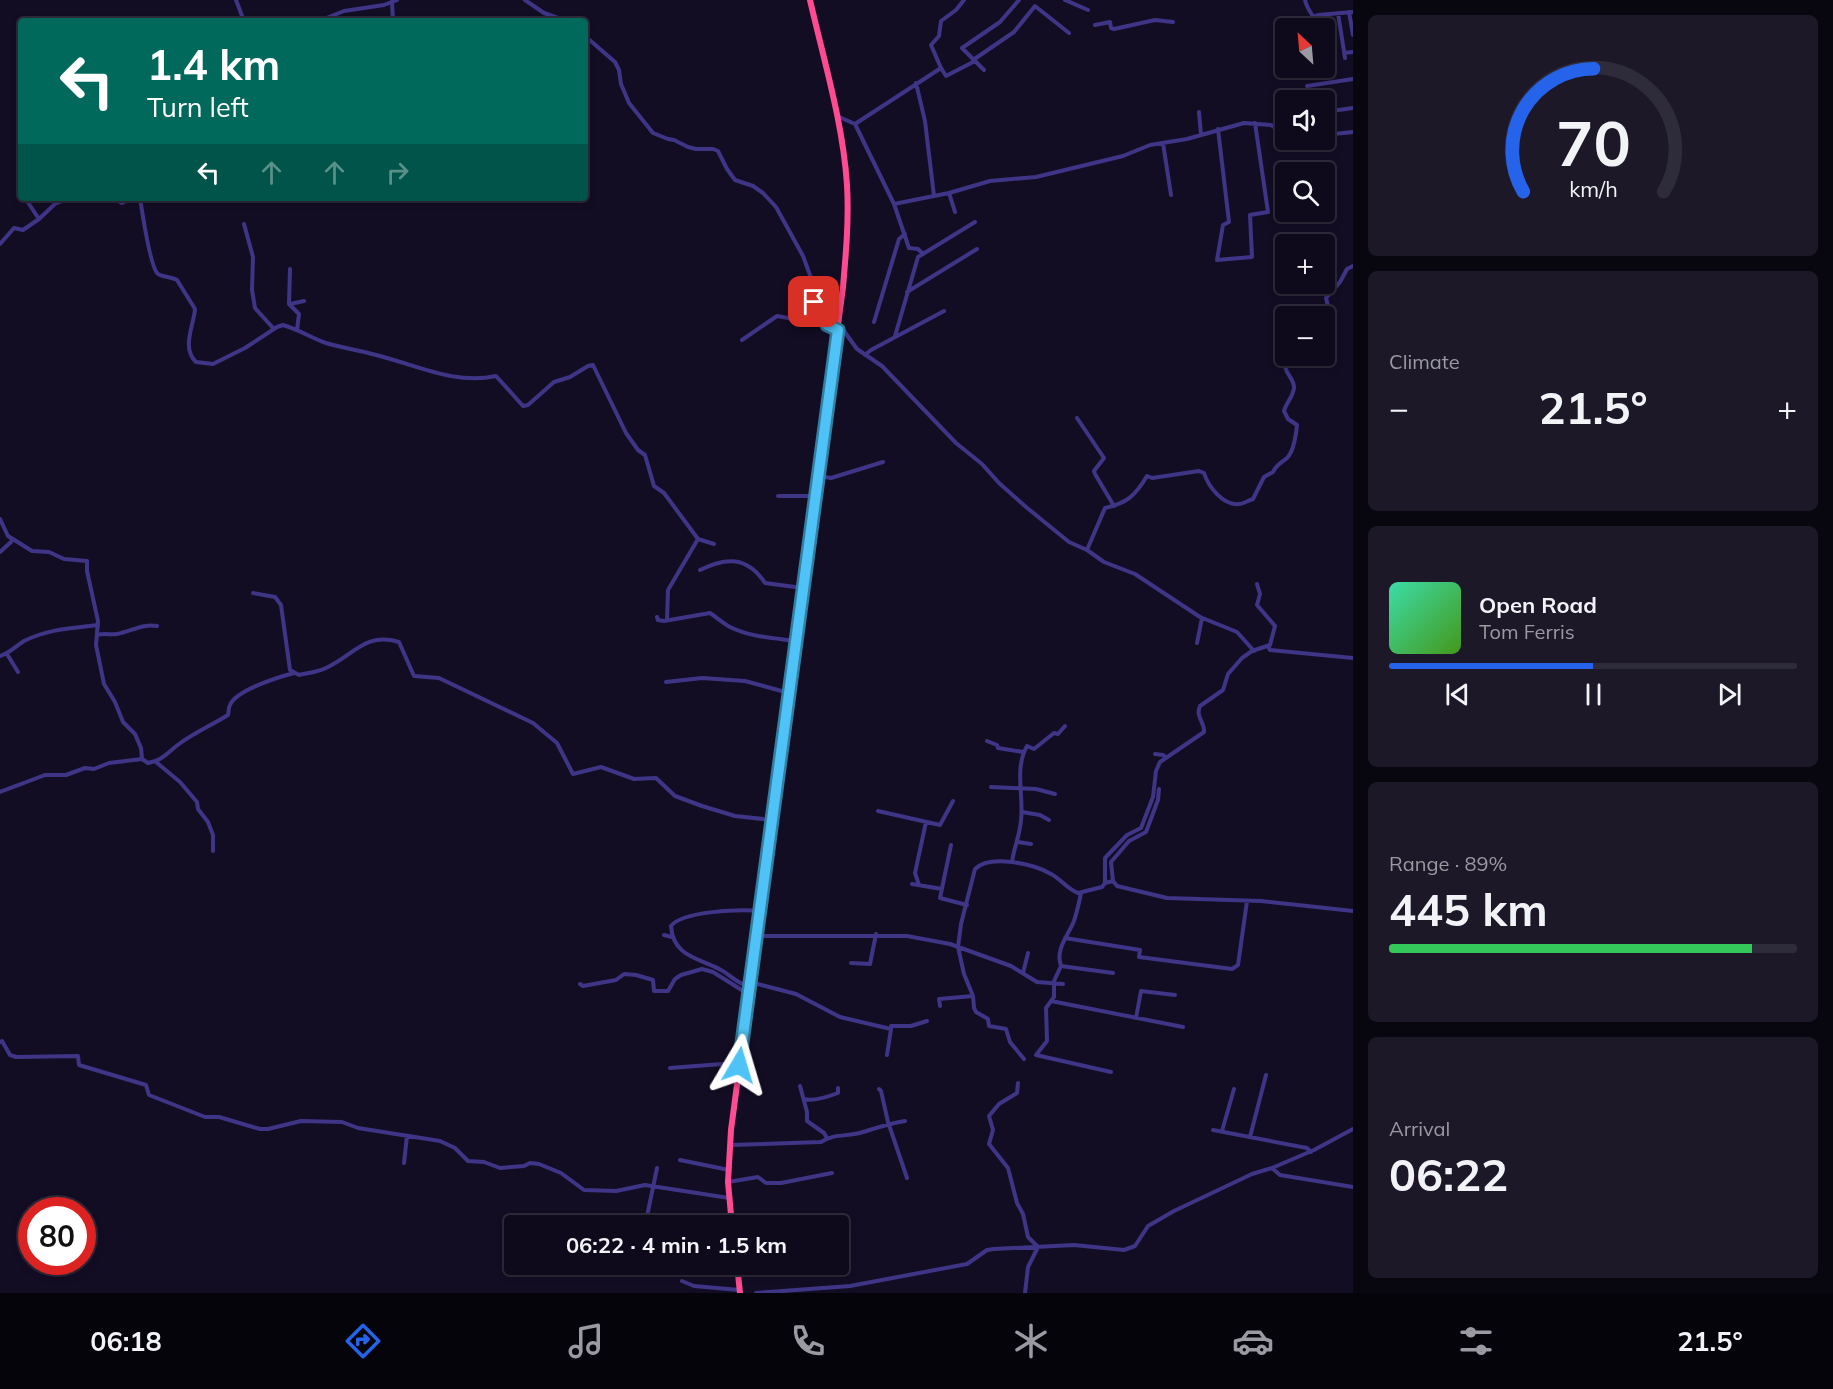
<!DOCTYPE html>
<html lang="en">
<head>
<meta charset="utf-8">
<style>
  body { margin:0; font-family:Mulish,sans-serif; background:#1c1828; color:#f1f3f6; height:100vh; display:flex; flex-direction:column; font-size:22px; white-space:nowrap }
  * { box-sizing:border-box; margin:0 }
  p { font-size:20px; color:#9b9aa3 }
  .icon { flex:none; width:33px; height:33px; fill:none; stroke:currentColor; stroke-width:2; stroke-linecap:round; stroke-linejoin:round }
  .map { position:relative; flex:1; overflow:hidden }
  .details { display:flex; flex-direction:column; gap:15px; padding:15px; background:#08060f; width:480px }
  .details>* { flex:none }
  .top-card { position:absolute; left:18px; top:18px; width:570px; height:183px; border-radius:6px; box-shadow:0 3px 9px #0003,0 0 0 2px #2e2b3a; background:#00695c; color:#fff; overflow:hidden }
  .needle { width:39px; rotate:334deg }
  .controls { position:absolute; left:1275px; top:18px; display:grid; gap:12px }
  .controls a { display:grid; place-items:center; width:60px; height:60px; border-radius:6px; background:#0e0a1b; box-shadow:0 3px 9px #0003,0 0 0 2px #2e2b3a; font-size:30px }
  .speed { position:absolute; left:18px; top:1197px; display:flex; gap:12px; font-size:30px; font-weight:700; text-align:center }
  .speed>* { display:grid; place-content:center; width:78px; height:78px; border-radius:50%; background:#0e0a1b; box-shadow:0 3px 9px #0003,0 0 0 2px #2e2b3a; line-height:1 }
  .speed .limit { border:9px solid #d22; background:#fff; color:#111 }
  .pin { position:absolute; display:grid; place-items:center; width:51px; height:51px; color:#fff; margin:-26px; border-radius:12px; box-shadow:0 3px 9px #0006 }
  .me { position:absolute; width:66px; margin:-33px; rotate:7deg; stroke-linejoin:round; filter:drop-shadow(0 0 4px #0008) }
  .turn { display:flex; align-items:center; gap:21px; height:126px; padding:0 30px; font-size:27px }
  .turn .icon { width:78px; height:78px; stroke-width:2.5 }
  .turn b { display:block; font-size:42px; line-height:51px }
  .lanes { display:flex; align-items:center; height:57px; padding:0 30px; background:#0003; justify-content:center; gap:30px; direction:ltr }
  .lanes .off { opacity:.35 }
  .big { font-size:45px; font-weight:700; line-height:1.1 }
  .details .tile { flex:1; display:flex; flex-direction:column; justify-content:center; gap:9px; min-width:0; padding:0 21px; border-radius:9px; background:#1c1828 }
  .details .dial { align-items:center; gap:0 }
  .dial svg { height:156px; overflow:visible; fill:none; stroke:#2e2b3a; stroke-width:7; stroke-linecap:round; text-anchor:middle }
  .dial text { fill:#f1f3f6; stroke:none }
  .song { display:flex; align-items:center; gap:18px }
  .cover { width:72px; height:72px; border-radius:9px; background:linear-gradient(135deg,hsl(160 70% 55%),hsl(100 70% 35%)) }
  .played { height:6px; border-radius:3px; background:linear-gradient(90deg,#2563eb 50%,#2e2b3a 50%) }
  .keys { display:flex; justify-content:space-around; direction:ltr }
  .heat { display:flex; justify-content:space-between; align-items:center; font-size:33px; direction:ltr }
  .charge { height:9px; border-radius:4px; background:linear-gradient(90deg,#34c759 89%,#2e2b3a 0) }
  .trip { position:absolute; left:504px; top:1215px; width:345px; height:60px; border-radius:6px; background:#0e0a1b; box-shadow:0 3px 9px #0003,0 0 0 2px #2e2b3a; font-weight:700; line-height:60px; text-align:center }
  .menu { display:flex; height:96px; justify-content:space-around; align-items:center; background:#06040b; color:#9b9aa3 }
  .menu .icon { width:42px; height:42px }
  .menu .active { color:#2563eb }
  .menu b { font-size:27px; color:#f1f3f6 }
  main { display:flex; flex:1; min-height:0 }
  .map>svg:first-child { display:block }
  .lines { fill:none; stroke-linecap:round; stroke-linejoin:round }
  .minor { stroke:#3f3586; stroke-width:4 }
  .highway { stroke:#ff4b91; stroke-width:6 }
  .route-casing { stroke:#337fa1; stroke-width:15 }
  .route { stroke:#4fc3f7; stroke-width:10 }
</style>
</head>
<body>
<main>
<div class="map">
<svg width="1353" height="1293" viewBox="0 0 1353 1293">
  <rect width="100%" height="100%" fill="#130d24"/>
  <g class="lines">
    <!-- minor -->
    <path class="minor" d="M236,0L244,21
      M525,0L544,13L566,21
      M1065,0L1088,10
      M1305,0C1307,11 1316,19 1321,28
      M392,1L393,21
      M1349,12L1353,35
      M1338,13L1345,58
      M319,21L344,11L384,5L397,0
      M1095,25L1110,22L1111,28L1114,29L1155,20L1173,22
      M1276,26L1304,21L1318,15L1353,12
      M585,36L615,62L619,70L621,84L629,103L653,133L668,139L674,140L688,147L696,149H713L718,151L727,169L735,180L753,186L763,193L776,207L803,256L814,286V302L827,319V325
      M1324,37L1326,39
      M1344,53L1353,52
      M973,60L1014,32L1035,6L1069,33
      M941,68L931,45L939,36L941,21L956,10L964,0
      M984,70L962,48L1000,22L1019,0
      M916,83L925,121L934,196
      M1307,86L1353,79
      M1199,112L1201,135
      M1324,112L1353,108
      M837,116L855,124L894,204L909,248L918,249L923,254
      M855,124L941,68L946,76L975,61
      M1218,129L1229,222L1223,225L1217,260L1252,257L1250,215L1268,212L1255,123
      M1324,135L1353,132
      M1163,143L1171,195
      M20,189L21,190
      M949,193L955,212
      M114,198L122,203L133,198H140C142,210 150,268 158,274C163,277 171,277 177,280L195,309C194,325 181,348 196,362L213,364L245,348L277,327L283,325C298,329 311,338 326,343C343,348 362,351 380,356C418,366 456,385 496,376L523,406L528,405L554,382L570,377L588,366L593,365L626,433L638,450L645,455L654,486L664,493L698,539L668,590L667,620
      M894,204L949,193L990,181L1036,177L1123,156L1150,145L1187,139L1244,123L1271,125L1286,135
      M39,219L56,203L71,198
      M244,224L253,257L252,290L255,308L274,329
      M0,244L14,228L23,230L39,219L25,198
      M290,269L289,304L299,314L297,330
      M907,292L977,249
      M290,304L304,301
      M874,322L899,239L905,234
      M1324,328L1330,315L1326,298L1340,282L1347,269L1353,266
      M895,336L918,257L975,222
      M742,340L777,316L827,325L844,331L857,349L882,366L956,443L982,464L999,483L1026,507L1069,542L1087,550L1104,562L1135,574L1200,617L1237,632L1254,651
      M865,355L871,350L944,311
      M1077,418L1104,458L1094,471L1095,474L1114,506
      M819,476L831,478L883,462
      M778,496H815
      M0,519L8,536L32,551L49,552L64,559L87,561V571L98,621L96,645L104,684L115,702L123,722L135,734L141,748L142,759
      M698,539L714,544
      M1087,550L1105,508C1127,503 1135,496 1147,476L1152,478L1199,471L1204,473C1208,486 1223,506 1239,504C1243,504 1249,500 1253,499L1264,477L1273,472C1276,465 1281,463 1287,458C1294,451 1296,435 1297,425L1288,419L1284,411C1286,403 1293,397 1294,388C1295,376 1274,367 1294,356
      M0,552L11,542L12,539
      M700,570C726,557 747,556 765,583L803,588
      M253,593L275,597L281,605L290,670L299,675C308,673 318,672 326,668C354,655 365,632 399,642L414,676L439,678L533,723L557,743L573,774L601,767L634,779L656,778L675,796L702,806L735,816L772,820
      M657,617L658,620L664,621L710,613C716,617 723,623 730,627C750,637 774,638 796,641
      M97,635C104,633 110,635 117,634C130,632 143,623 157,626
      M1197,643L1202,618
      M1268,646L1270,650L1353,658
      M7,654L18,672
      M0,656C10,653 16,646 24,641C48,629 72,628 98,625
      M666,682L702,678L745,681L789,693
      M987,741L997,745L998,748L1023,752
      M1155,754L1163,755L1166,758
      M156,762L180,782L197,802L198,809L208,822L213,835V851
      M991,787L1036,789L1055,794
      M1159,789L1158,800L1146,832L1129,841L1111,862L1113,881L1117,886L1167,898L1261,901L1353,911
      M0,792L45,775H66L85,768L94,769L109,763L142,759L148,763C162,761 168,752 179,744C194,733 212,725 228,715C229,712 228,708 230,705C236,690 279,677 294,673
      M878,811L940,825L953,801
      M1022,812L1040,815L1049,820
      M1018,842L1031,844
      M951,845L940,898L967,905
      M1012,862C1014,847 1020,835 1021,820C1024,796 1014,769 1027,746L1034,749L1054,733L1058,734L1065,726
      M1105,883V858L1127,835L1141,828L1153,797L1156,771L1160,762L1204,732C1205,722 1195,717 1200,706L1223,690L1228,674L1242,658L1252,651L1270,645L1275,626L1257,605L1260,594L1257,584
      M912,884L942,889
      M919,885L915,873L926,822
      M1081,893C1079,903 1077,912 1074,921C1068,936 1055,949 1061,966L1054,981V997L1046,1008L1047,1041L1036,1055L1111,1072
      M664,935L672,937
      M756,936H907L950,944L1011,966L1037,982L1063,984
      M1065,938L1140,950L1139,957L1232,969L1238,965L1247,901
      M851,963L870,964L876,934
      M1061,966L1113,973
      M1023,973L1028,953
      M750,982L796,994L840,1017L891,1029V1026H911L927,1021
      M580,984L583,986L616,980L624,974L636,975L653,980L654,991H668L675,979L681,975L702,969L713,972L748,994
      M749,986C737,984 731,975 721,970C699,958 673,957 671,926C682,911 741,909 759,911
      M1051,1001L1183,1027
      M940,1006L939,999L973,996
      M1136,1018L1141,991L1175,995
      M0,1042L2,1041L10,1055L16,1057L78,1056L79,1065L146,1085L149,1095L205,1117H219L260,1129H268L301,1121L342,1122L358,1128L440,1141L455,1148L468,1161L484,1162L500,1168L524,1166L530,1163L539,1164L561,1173L584,1190L616,1191L645,1185L729,1198
      M887,1055L891,1029
      M1024,1059L1010,1042L1006,1029L989,1026L988,1019L976,1012L974,1008L973,996L964,974L958,947L961,924L975,869C990,854 1034,864 1051,874C1061,879 1067,889 1078,893L1102,887L1105,883L1113,881
      M670,1068L722,1064L739,1065
      M1018,1083L1017,1093L999,1104L989,1116L993,1130L989,1144L1008,1168L1017,1203L1023,1214L1028,1237L1038,1247L1028,1267L1025,1293
      M800,1086L807,1112V1121L824,1133L827,1138
      M879,1089L881,1091L888,1122L907,1178
      M804,1099C813,1102 830,1096 838,1093V1088
      M1213,1130L1307,1148L1311,1152
      M1222,1131L1234,1089
      M1250,1137L1266,1075
      M730,1145L821,1142C834,1133 849,1137 863,1132C876,1128 891,1123 905,1121
      M680,1160L729,1170
      M404,1163L407,1136
      M1272,1168L1280,1175L1353,1187
      M728,1182L758,1177L766,1183H781L832,1173
      M645,1226L657,1168
      M644,1271L645,1264
      M682,1281L694,1286L739,1290
      M756,1293L850,1286L967,1264L987,1250L994,1249L1074,1245L1124,1250L1135,1246L1148,1226L1174,1211L1252,1174L1272,1168L1314,1150L1353,1129"/>
    <!-- highway -->
    <path class="highway" d="M732,1226L728,1182L731,1130L843,287C846,253 849,219 847,185C843,123 824,61 810,0
      M737,1264L740,1293"/>
  </g>
  <g class="lines">
    <defs>
      <path id="route" d="M739,1065L838,330L827,325V319L814,302"/>
    </defs>
    <!-- route casing -->
    <use href="#route" class="route-casing"/>
    <!-- route -->
    <use href="#route" class="route"/>
  </g>
</svg>
<div class="controls">
<a><svg class="needle" viewBox="-14 -14 28 28"><path d="M0-13l5 13h-10z" fill="#e53935"/><path d="M0 13l5-13h-10z" fill="#9b9aa3"/></svg></a>
<a><svg class="icon" aria-label="sound" viewBox="0 0 24 24"><path d="M4 9h4l5-4v14l-5-4H4zM17 9q2 3 0 6"/></svg></a>
<a><svg class="icon" aria-label="search" viewBox="0 0 24 24"><circle cx="10" cy="10" r="6"/><path d="M15 15l6 6"/></svg></a>
<a>+</a>
<a>−</a>
</div>
<div class="speed"><div class="limit">80</div></div>
<div class="pin" style="left:814px;top:302px;background:#d93025"><svg class="icon" aria-label="arrive" viewBox="0 0 24 24"><path d="M6 21V4h12l-3 4 3 4H6"/></svg></div>
<svg class="me" style="left:739px;top:1065px" viewBox="-20 -20 40 40"><path d="M0-17L14 15 0 8-14 15z" fill="#4fc3f7" stroke="#fff" stroke-width="4"/></svg>
<div class="trip">06:22 · 4 min · 1.5 km</div>
<div class="top-card">
<div class="turn"><svg class="icon" aria-label="left" viewBox="0 0 24 24"><path d="M17 20v-9H6M10 6l-5 5 5 5"/></svg><div><b>1.4 km</b>Turn left</div></div>
<div class="lanes"><svg class="icon" aria-label="left" viewBox="0 0 24 24"><path d="M17 20v-9H6M10 6l-5 5 5 5"/></svg><svg class="icon off" aria-label="ahead" viewBox="0 0 24 24"><path d="M12 20V5M6 11l6-6 6 6"/></svg><svg class="icon off" aria-label="ahead" viewBox="0 0 24 24"><path d="M12 20V5M6 11l6-6 6 6"/></svg><svg class="icon off" aria-label="right" viewBox="0 0 24 24"><path d="M7 20v-9h11M14 6l5 5-5 5"/></svg></div>
</div>
</div>
<section class="details">
<div class="tile dial"><svg viewBox="0 0 100 80">
<path d="M14 69A42 42 0 1 1 86 69"/>
<path d="M14 69A42 42 0 0 1 50 6" stroke="#2563eb"/>
<text x="50" y="56" font-size="32" font-weight="700">70</text>
<text x="50" y="72" font-size="11">km/h</text>
</svg></div>
<div class="tile"><p>Climate</p>
<div class="heat"><a>−</a><b class="big">21.5°</b><a>+</a></div>
</div>
<div class="tile">
<div class="song"><i class="cover"></i><div><b>Open Road</b><p>Tom Ferris</p></div></div>
<div class="played"></div>
<div class="keys"><svg class="icon" aria-label="previous" viewBox="0 0 24 24"><path d="M18 5L8 12l10 7zM5 5v14"/></svg><svg class="icon" aria-label="pause" viewBox="0 0 24 24"><path d="M8 5v14M16 5v14"/></svg><svg class="icon" aria-label="next" viewBox="0 0 24 24"><path d="M6 5l10 7-10 7zM19 5v14"/></svg></div>
</div>
<div class="tile"><p>Range · 89%</p><b class="big">445 km</b><div class="charge"></div></div>
<div class="tile"><p>Arrival</p><b class="big">06:22</b></div>
</section>
</main>
<nav class="menu">
<b>06:18</b>
<svg class="icon active" aria-label="directions" viewBox="0 0 24 24"><path d="M12 3l9 9-9 9-9-9zM9 14v-3h6M13 9l2 2-2 2"/></svg>
<svg class="icon" aria-label="music" viewBox="0 0 24 24"><path d="M9 18V5l10-2v13"/><circle cx="6" cy="18" r="3"/><circle cx="16" cy="16" r="3"/></svg>
<svg class="icon" aria-label="phone" viewBox="0 0 24 24"><path d="M5 4h4l2 5-3 2q2 4 5 5l2-3 5 2v4C11 20 4 13 5 4z"/></svg>
<svg class="icon" aria-label="climate" viewBox="0 0 24 24"><path d="M12 3v18M4 7l16 10M4 17L20 7"/></svg>
<svg class="icon" aria-label="car" viewBox="0 0 24 24"><path d="M5 17H2v-5l4-1 3-4h7l3 4 3 1v5h-3M9 17h6M6 11h13"/><circle cx="7" cy="17" r="2"/><circle cx="17" cy="17" r="2"/></svg>
<svg class="icon" aria-label="filters" viewBox="0 0 24 24"><path d="M4 7h16M4 17h16"/><circle cx="9" cy="7" r="2"/><circle cx="15" cy="17" r="2"/></svg>
<b>21.5°</b>
</nav>
</body>
</html>
